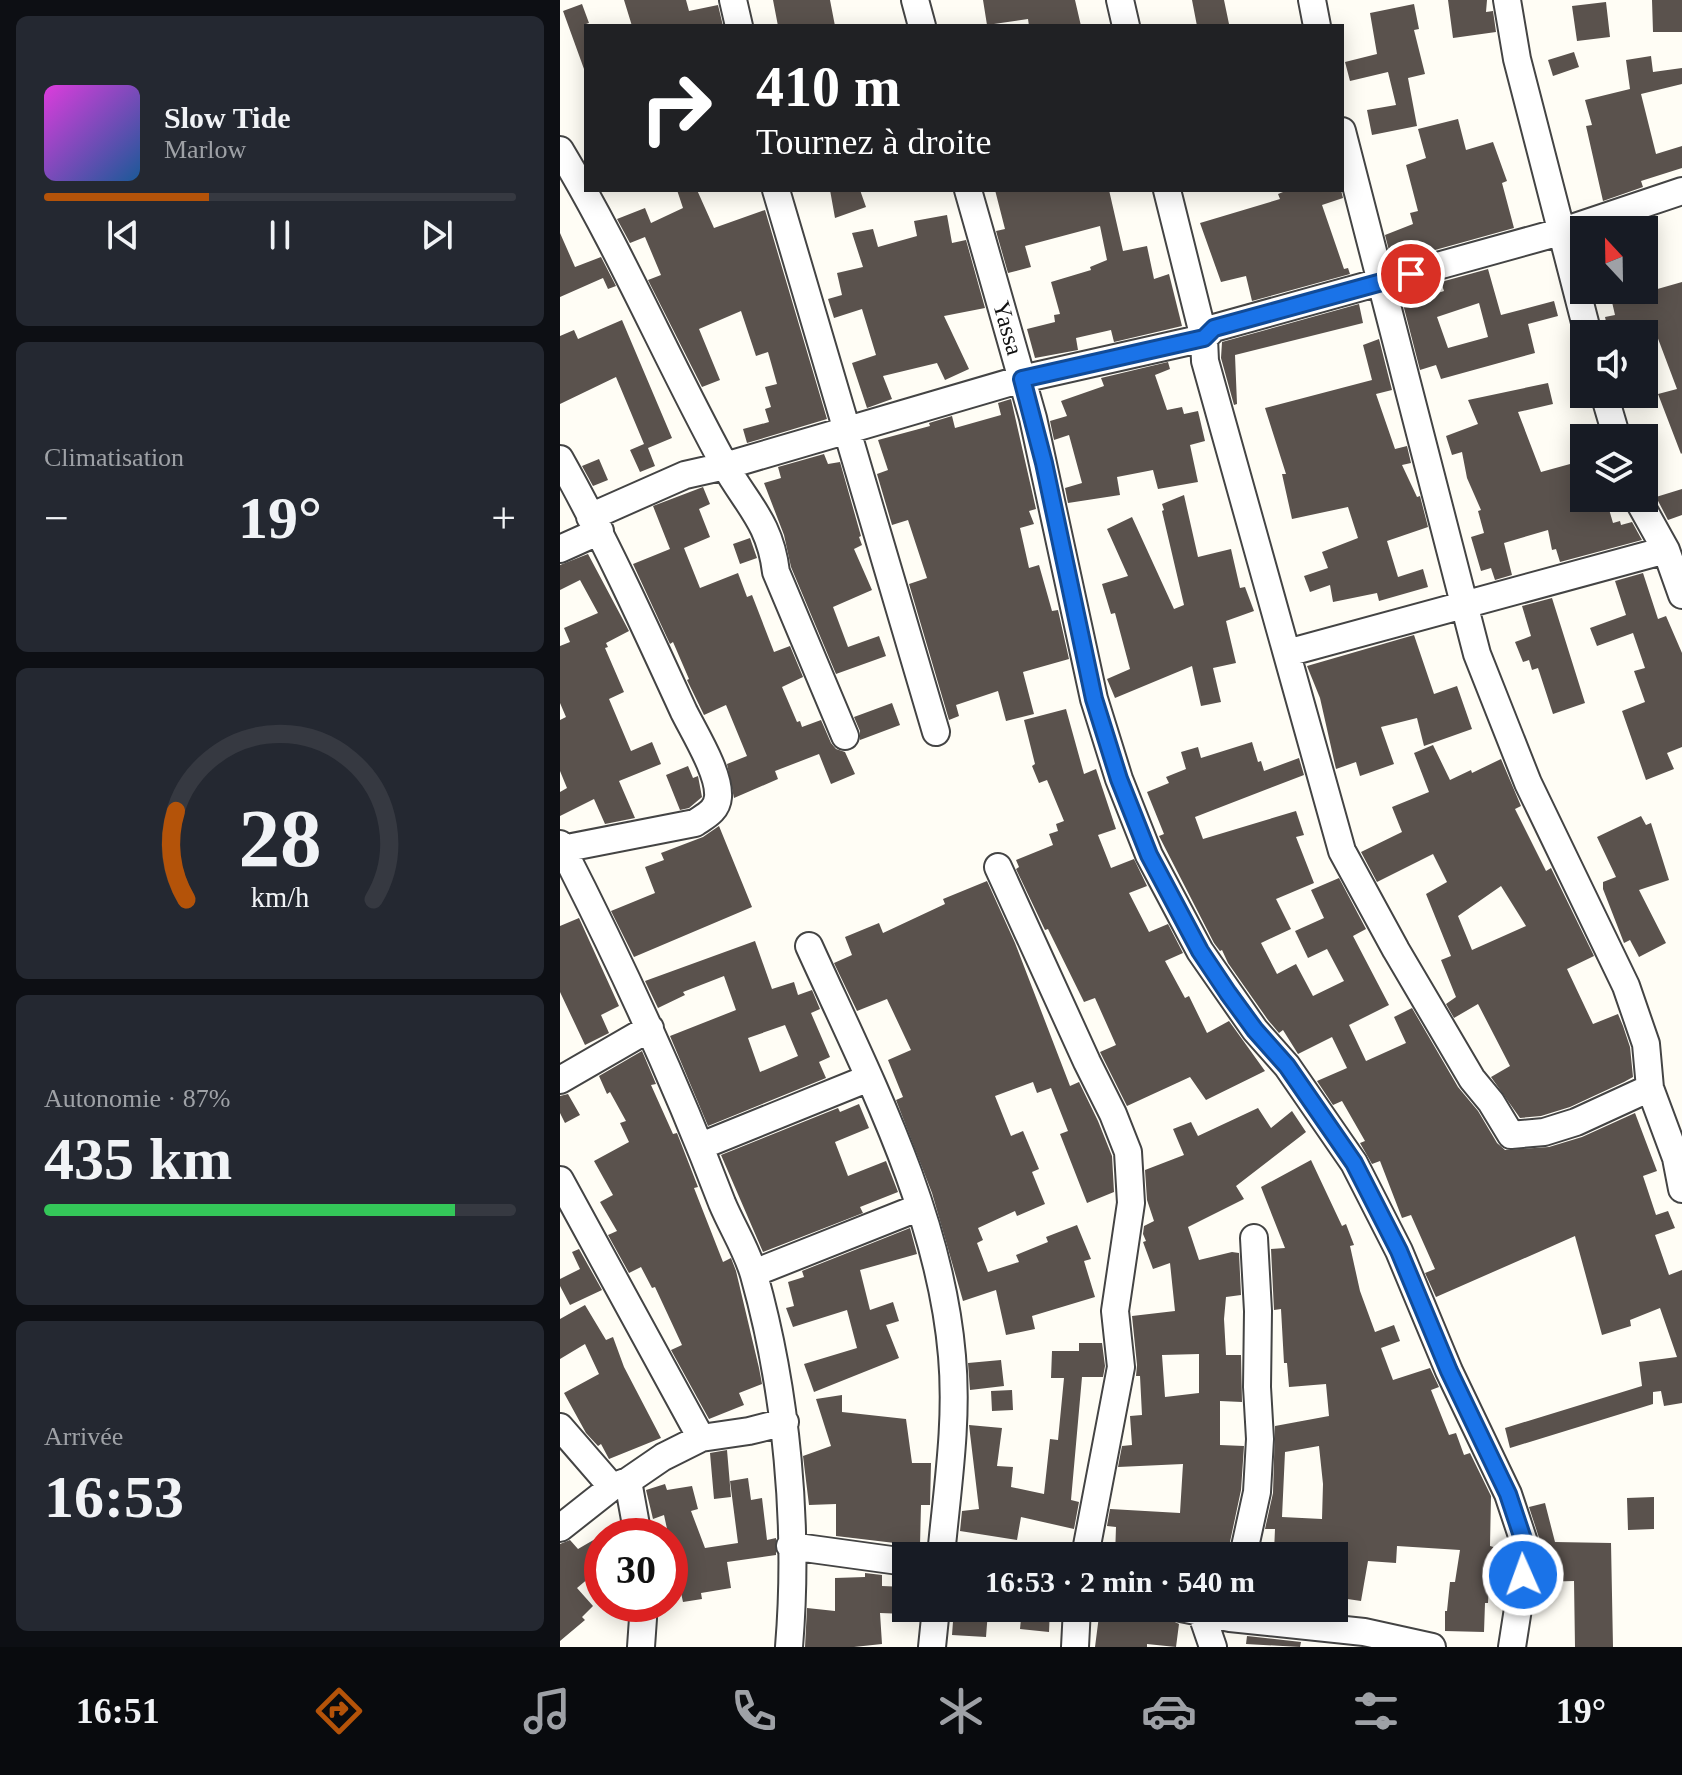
<!DOCTYPE html>
<html lang="fr">
<head>
<meta charset="utf-8">
<style>
  body { margin:0; font-family:Georgia,serif; background:#242831; color:#f1f3f6; height:100vh; display:flex; flex-direction:column; font-size:30px; white-space:nowrap }
  * { box-sizing:border-box; margin:0 }
  p { font-size:26px; color:#9ea1a6 }
  .icon { flex:none; width:44px; height:44px; fill:none; stroke:currentColor; stroke-width:2; stroke-linecap:round; stroke-linejoin:round }
  .map { position:relative; flex:1; overflow:hidden }
  .drawer { display:flex; flex-direction:column; gap:16px; padding:16px; background:#0d0f14; width:560px }
  .drawer>* { flex:none }
  .banner { position:absolute; left:24px; top:24px; width:760px; height:168px; border-radius:0px; box-shadow:0 4px 20px #0003; background:#202124; color:#fff; overflow:hidden }
  .needle { width:52px; rotate:338deg }
  .buttons { position:absolute; left:1010px; top:216px; display:grid; gap:16px }
  .buttons a { display:grid; place-items:center; width:88px; height:88px; border-radius:0px; background:#171b24; box-shadow:0 4px 20px #0003; font-size:40px }
  .speed { position:absolute; left:24px; top:1518px; display:flex; gap:16px; font-size:40px; font-weight:700; text-align:center }
  .speed>* { display:grid; place-content:center; width:104px; height:104px; border-radius:50%; background:#171b24; box-shadow:0 4px 20px #0003; line-height:1 }
  .speed .limit { border:12px solid #d22; background:#fff; color:#111 }
  .pin { position:absolute; display:grid; place-items:center; width:68px; height:68px; color:#fff; margin:-34px; border:4px solid #fff; border-radius:50%; box-shadow:0 2px 8px #0007 }
  .me { position:absolute; width:88px; margin:-44px; rotate:358deg; stroke-linejoin:round; filter:drop-shadow(0 0 6px #0008) }
  .turn { display:flex; align-items:center; gap:28px; height:168px; padding:0 40px; font-size:36px }
  .turn .icon { width:104px; height:104px; stroke-width:2.5 }
  .turn b { display:block; font-size:56px; line-height:68px }
  .big { font-size:60px; font-weight:800; line-height:1.1 }
  .drawer .widget { flex:1; display:flex; flex-direction:column; justify-content:center; gap:12px; min-width:0; padding:0 28px; border-radius:12px; background:#242831 }
  .drawer .dial { align-items:center; gap:0 }
  .dial svg { height:208px; overflow:visible; fill:none; stroke:#363941; stroke-width:7; stroke-linecap:round; text-anchor:middle }
  .dial text { fill:#f1f3f6; stroke:none }
  .song { display:flex; align-items:center; gap:24px }
  .cover { width:96px; height:96px; border-radius:12px; background:linear-gradient(135deg,hsl(300 70% 55%),hsl(210 70% 35%)) }
  .played { height:8px; border-radius:4px; background:linear-gradient(90deg,#b45309 35%,#363941 35%) }
  .keys { display:flex; justify-content:space-around; direction:ltr }
  .heat { display:flex; justify-content:space-between; align-items:center; font-size:44px; direction:ltr }
  .charge { height:12px; border-radius:6px; background:linear-gradient(90deg,#34c759 87%,#363941 0) }
  .trip { position:absolute; left:332px; top:1542px; width:456px; height:80px; border-radius:0px; background:#171b24; box-shadow:0 4px 20px #0003; font-weight:800; line-height:80px; text-align:center }
  .menu { display:flex; height:128px; justify-content:space-around; align-items:center; background:#090b0e; color:#9ea1a6 }
  .menu .icon { width:56px; height:56px }
  .menu .current { color:#b45309 }
  .menu b { font-size:36px; color:#f1f3f6 }
  main { display:flex; flex:1; min-height:0 }
  .map>svg:first-child { display:block }
  .building { fill:#5a524d; fill-rule:evenodd }
  .lines { fill:none; stroke-linecap:round; stroke-linejoin:round }
  .minor-casing { stroke:#444; stroke-width:30 }
  .minor { stroke:#fff; stroke-width:26 }
  .route-casing { stroke:#114b97; stroke-width:20 }
  .route { stroke:#1a73e8; stroke-width:14 }
  .labels { text-anchor:middle; dominant-baseline:central; stroke-width:8; stroke-linejoin:round; paint-order:stroke }
  .street-label { font-size:24px; fill:#111; stroke:#fff }
</style>
</head>
<body>
<main>
<section class="drawer">
<div class="widget">
<div class="song"><i class="cover"></i><div><b>Slow Tide</b><p>Marlow</p></div></div>
<div class="played"></div>
<div class="keys"><svg class="icon" aria-label="previous" viewBox="0 0 24 24"><path d="M18 5L8 12l10 7zM5 5v14"/></svg><svg class="icon" aria-label="pause" viewBox="0 0 24 24"><path d="M8 5v14M16 5v14"/></svg><svg class="icon" aria-label="next" viewBox="0 0 24 24"><path d="M6 5l10 7-10 7zM19 5v14"/></svg></div>
</div>
<div class="widget"><p>Climatisation</p>
<div class="heat"><a>−</a><b class="big">19°</b><a>+</a></div>
</div>
<div class="widget dial"><svg viewBox="0 0 100 80">
<path d="M14 69A42 42 0 1 1 86 69"/>
<path d="M14 69A42 42 0 0 1 10 35" stroke="#b45309"/>
<text x="50" y="56" font-size="32" font-weight="700">28</text>
<text x="50" y="72" font-size="11">km/h</text>
</svg></div>
<div class="widget"><p>Autonomie · 87%</p><b class="big">435 km</b><div class="charge"></div></div>
<div class="widget"><p>Arrivée</p><b class="big">16:53</b></div>
</section>
<div class="map">
<svg width="1122" height="1647" viewBox="0 0 1122 1647">
  <rect width="100%" height="100%" fill="#fffdf5"/>
  <!-- building -->
  <path class="building" d="M64,0H126L129,11L158,5L163,26H72Z
    M213,0H270L275,26H218Z
    M423,0H515L521,26H469L468,19L427,25Z
    M632,0H664L669,24L637,26Z
    M888,0H927L926,12L933,11L936,32L893,38Z
    M1092,0H1122V32H1093Z
    M1046,2L1050,37L1017,41L1012,6Z
    M22,4L29,23L26,24V69H24L3,11Z
    M854,4L859,29L854,30L865,74L848,78L857,126L812,135L807,110L836,105L828,72L790,81L785,62L817,54L810,13Z
    M1014,52L1019,67L993,76L988,60Z
    M1091,56L1093,72L1122,68V84L1081,94L1096,154L1122,146V168L1081,181L1083,187L1043,201L1026,126L1032,125L1025,100L1070,89L1066,60Z
    M898,119L906,150L933,142L947,181L942,183L954,228L832,262L825,235L853,224L850,213L858,211L846,165L866,158L858,129Z
    M117,190H137L154,228L205,210L267,419L187,443L183,429L209,422L205,409L211,407L205,387L217,384L208,352L196,356L181,311L139,329L160,380L142,387L88,280L101,275L85,237L70,243L57,219L85,208L91,223L123,208Z
    M270,190H300L306,207L275,218Z
    M435,190H549L563,251L587,246L594,279L609,274L622,326L554,342L551,330L516,338L518,350L475,358L467,329L495,322L494,315L500,314L491,282L531,270L530,267L547,260L540,226L465,246L471,267L448,273L436,231L445,229Z
    M728,190H781L783,198L762,205L784,269L788,268L790,274L692,301L686,276L661,282L640,223L720,199L718,194Z
    M387,215L392,243L406,240L425,308L384,316L409,369L385,380L377,363L323,376L332,399L307,408L292,363L316,355L302,309L274,318L268,299L282,295L277,273L303,267L292,233L313,229L318,247L357,236L354,221Z
    M0,233L15,267L41,257L56,286L48,289L43,278L0,297Z
    M928,269L941,315L994,301L998,316L968,324L975,353L881,379L876,365L860,370L843,304L884,291L881,282ZM919,303L928,337L888,348L877,317Z
    M1122,282V453L1121,454L1098,394L1117,389L1094,328L1074,333L1073,329L1049,334L1045,317L1055,315L1052,302Z
    M799,304L803,323L675,355L677,404L674,405L661,358L662,342Z
    M62,320L112,438L88,448L95,466L80,472L70,450L84,444L56,377L0,404V336L14,330L18,339Z
    M819,339L832,390L816,394L835,449L847,446L851,463L842,465L857,497L860,496L868,527L827,541L838,577L863,569L868,587L819,601L817,593L773,602L770,585L750,592L744,576L768,568L762,552L798,538L788,507L732,519L722,474H726L705,408L812,380L803,345Z
    M608,362L610,369L595,375L607,410L622,407L624,414L638,411L645,441L630,445L638,482L598,489L593,470L557,477L560,495L508,503L505,488L522,483L509,435L494,440L490,421L507,416L501,401L544,386L541,378Z
    M988,383L993,404L958,412L981,472L1021,461L1024,471V505L1046,499L1053,523L1060,521L1061,525L1072,522L1082,540L1000,562L996,549L992,550L988,530L944,543L952,575L935,580L931,568L921,571L911,537L924,533L918,511L921,510L907,478L902,452L892,455L886,436L918,424L908,400Z
    M451,399L476,509L469,511L474,524L460,528L469,568L479,565L492,611L498,610L509,659L463,672L474,714L446,721L438,691L396,705L399,716L389,720L349,584L367,578L348,520L332,525L317,474L328,470L318,440L370,426L369,423L392,416L395,428L441,415L438,403Z
    M264,454L268,464L280,462L301,536L299,537L302,545L294,549L312,590L273,607L288,647L319,636L326,656L276,674L231,567L224,535L204,483L221,478L218,467Z
    M39,459L48,480L33,486L22,466Z
    M143,487L150,504L139,509L150,537L124,548L140,588L178,573L187,597L192,595L214,652L230,646L243,677L222,687L237,722L240,721L242,727L261,720L271,743L276,749L285,752L295,774L271,784L259,754L215,771L218,779L174,798L167,764L187,756L166,705L144,715L127,680L129,679L113,642L110,644L73,564L110,549L93,506Z
    M1122,489V515L1108,520L1096,497Z
    M624,495L638,557L671,549L680,588L685,587L694,611L666,621L676,663L653,668L661,702L641,706L632,666L555,698L547,679L570,669L555,613L551,614L542,584L568,576L547,529L572,517L614,609L624,605L602,511L604,510L602,504Z
    M190,538L197,558L180,564L173,544Z
    M28,554L69,631L46,643L48,647L45,648L64,692L49,699L71,751L92,742L101,764L59,781L75,818L45,824L34,799L0,816V792L7,788L0,771V720L6,717L0,703V646L10,642L4,628L38,613L20,580L0,590V565Z
    M1083,573L1098,619L1106,616L1122,653V747L1107,753L1114,769L1086,780L1062,711L1085,702L1074,671L1085,668L1073,633L1037,646L1030,628L1066,615L1055,581Z
    M992,598L1025,703L993,714L978,668L972,670L969,660L963,662L955,642L971,636L962,606Z
    M854,635L874,694L897,686L912,729L864,746L857,718L821,727L834,764L800,776L796,762L776,769L760,698L747,666Z
    M332,703L340,725L300,740V731L294,717Z
    M506,709L524,774L536,769L556,829L538,835L551,868L574,859L587,886L569,893L589,932L608,924L623,953L605,961L625,998L629,996L647,1033L669,1021L705,1071L646,1100L630,1077L567,1106L540,1052L556,1045L535,998L524,1002L488,929L485,930L456,869L459,867L456,860L493,845L489,834L498,831L496,824L504,821L487,780L479,783L472,766L475,764L464,720Z
    M692,742L698,762L701,761L704,771L739,758L744,775L635,817L643,839L736,811L744,835L736,837L754,883L716,899L731,929L701,943L717,974L736,964L753,996L784,981L767,949L748,958L735,931L764,918L751,890L779,878L806,929L793,936L829,1005L789,1025L806,1061L846,1043L834,1017L852,1008L898,1087L918,1111L937,1143L945,1150L989,1147L1022,1137L1075,1113L1097,1171L1083,1176L1096,1215L1108,1211L1115,1228L1095,1235L1109,1275L1122,1270V1403L1104,1406L1101,1391L1093,1392V1404L950,1448L945,1428L1082,1386L1079,1362L1117,1357L1100,1308L1070,1320L1071,1326L1042,1335L1015,1236L876,1297L865,1273L875,1269L851,1215L842,1218L820,1161L812,1164L800,1143L805,1141L782,1101L773,1105L757,1081L787,1068L772,1037L738,1054L723,1030L719,1033L708,1020L668,963L662,950L660,951L654,943L599,836L604,834L587,792L609,783L606,777L626,769L621,752L638,747L641,758Z
    M873,745L890,780L911,770L912,773L941,759L961,806L955,809L986,871L991,868L1034,956L1007,969L1033,1024L1058,1014L1063,1026L1070,1047L1073,1077L1064,1082L1010,1107L981,1116L960,1118L931,1077L950,1066L918,1004L894,1018L886,1004L896,997L881,960L891,956L866,894L887,882L873,854L817,882L801,852L842,832L832,807L869,792L854,753ZM941,886L966,926L912,950L898,916Z
    M128,766L133,778L138,776L142,797L129,808L120,810L106,775Z
    M1081,816L1086,825L1091,823L1109,880L1079,890L1106,943L1079,957L1070,940L1064,943L1043,889V882L1056,877L1037,837Z
    M159,826L192,907L74,957L51,911L95,893L85,867L104,860L101,853L143,837Z
    M427,881L455,943L510,1086L519,1082L538,1121L552,1156L554,1192L527,1203L500,1134L508,1131L491,1088L477,1093L473,1082L435,1096L451,1136L463,1131L479,1169L472,1172L485,1204L457,1216L455,1211L418,1228L423,1240L417,1243L428,1272L459,1262L456,1255L488,1242L486,1237L517,1225L531,1259L524,1261L535,1297L472,1316L475,1329L446,1335L436,1290L403,1301L372,1193L336,1100L343,1097L328,1060L351,1050L327,999L297,1011L274,963L292,955L285,937L319,923L323,933L385,904L383,899Z
    M19,918L59,1006L41,1015L49,1033L25,1045L0,992V926Z
    M195,941L212,989L234,982L238,995L252,990L260,1009L251,1013L270,1057L259,1062L266,1078L148,1126L110,1036L176,1010L164,976L123,992L125,995L98,1008L85,981ZM225,1025L238,1056L200,1072L188,1038Z
    M82,1051L96,1084L91,1085L113,1134L117,1133L138,1187L134,1188L163,1262L171,1258L176,1271L199,1368L202,1384L179,1393L184,1405L149,1419L111,1350L122,1345L95,1287L92,1288L81,1267L69,1273L48,1235L57,1231L40,1202L53,1195L34,1161L69,1142L60,1123L66,1121L50,1092L47,1094L39,1076Z
    M8,1094L20,1115L5,1123L0,1113V1096Z
    M299,1104L309,1128L275,1142L288,1176L326,1161L338,1192L300,1207L303,1213L203,1252L161,1155L278,1108L280,1112Z
    M698,1108L711,1128L732,1111L746,1132L676,1186L684,1199L628,1227L639,1260L672,1252L679,1253L681,1295L666,1297L664,1319L666,1355H681L682,1402L660,1401V1445L684,1446L681,1490L667,1556H555L556,1527L547,1526L550,1509L620,1513L623,1464L558,1467L562,1446L572,1445L570,1416L582,1415L580,1376H576L577,1365L572,1316L615,1311L610,1263L593,1269L583,1242L586,1241L583,1234L584,1226L594,1221L587,1200L585,1170L624,1155L613,1129L631,1122L638,1136ZM639,1354V1393L605,1397L602,1355Z
    M751,1160L782,1226L786,1224L794,1245L790,1246L800,1291L815,1332L834,1325L840,1341L821,1348L833,1380L870,1368L879,1387L871,1390L889,1435L896,1433L904,1455L910,1453L931,1496L930,1546L951,1552L945,1586L929,1585L928,1603H925L924,1632L885,1631V1611H887L890,1582H895L900,1550L837,1546L836,1563L808,1561L801,1601L774,1597V1556L714,1552L715,1529H705L713,1493L715,1426L769,1416L766,1384L729,1387L727,1363H724L721,1309L714,1310L711,1249L725,1248L701,1187ZM759,1446L763,1484L762,1519L722,1517L725,1452Z
    M350,1228L357,1254L300,1270L310,1310L333,1302L339,1321L326,1325L339,1358L254,1392L244,1364L297,1348L287,1310L233,1327L226,1308L234,1306L228,1282L244,1277L242,1271Z
    M19,1249L42,1290L10,1305L0,1286V1279L20,1269L12,1252Z
    M25,1305L46,1340L53,1337L64,1367L101,1438L49,1459L41,1444L38,1446L26,1433L4,1393L39,1374L25,1344L0,1359V1319Z
    M519,1343H542L545,1366L543,1377H522L511,1500L519,1502L514,1529L461,1517L457,1540L400,1531L402,1511L419,1509L409,1425L442,1428L437,1466L453,1467L451,1487L484,1494L490,1439L498,1440L504,1378H491L492,1351H519Z
    M441,1360L444,1386L410,1390L408,1363Z
    M452,1390L453,1410L432,1411L431,1391Z
    M282,1395V1412L346,1419L352,1463H371L370,1505H361L360,1546L276,1536V1504L249,1505L243,1456L271,1446L256,1399Z
    M167,1450L171,1497L154,1499L150,1453Z
    M188,1478L191,1500L202,1498L207,1540L216,1538V1555L167,1562L171,1588L141,1593L142,1599L123,1602L104,1515L93,1519L86,1490L105,1484L107,1490L132,1486L138,1509L131,1511L145,1548L178,1543L170,1481Z
    M1094,1497V1529L1068,1530L1067,1498Z
    M985,1503L995,1542L1051,1543L1053,1647H1015L1014,1581L978,1582L982,1547L969,1507Z
    M42,1535V1567L17,1588L33,1606L22,1617L25,1620L0,1641V1544L10,1540L18,1549Z
    M305,1573L322,1575V1586L346,1587V1614L320,1613L322,1644L294,1647H245L247,1608L275,1611V1578L305,1577Z
    M394,1608L428,1611L426,1637L392,1635Z
    M462,1608H490L489,1632L460,1629Z
    M540,1608H583L606,1612L611,1620L619,1624L616,1647L587,1644V1647H535Z
    M687,1636L741,1642L740,1647L686,1644Z"/>
  <g class="lines">
    <defs>
      <path id="minor" d="M173,0L179,26
        M355,0L362,26
        M560,0L566,26
        M752,0L757,26
        M947,0L957,59L1028,334
        M782,131L917,654L968,783L1066,986L1086,1044L1090,1088L1116,1158L1122,1189
        M0,150C61,251 107,360 164,464C187,505 210,522 216,572L285,736
        M216,190L376,732
        M408,190L473,418L534,699L559,779L589,855L640,951L695,1030L727,1066L794,1163L839,1251L889,1371L948,1494L967,1551L952,1647
        M607,190L644,338L645,361L782,851L836,950L912,1079L931,1102L951,1135L984,1132L1016,1122L1090,1088
        M1044,394L1057,438
        M0,459C46,541 85,627 124,712C135,734 160,774 158,797C157,811 145,816 135,823L2,849
        M1077,498L1106,550L1122,595
        M30,517L125,475L165,466L462,379L644,338L654,328L1000,232L1122,191
        M0,549L40,531
        M727,653L1106,550
        M0,844C60,961 115,1080 162,1203C172,1227 187,1250 194,1275C227,1392 239,1526 229,1647
        M438,867L527,1062L553,1114L568,1152L571,1203L555,1311L561,1367L525,1556
        M249,946C308,1076 380,1213 392,1356C398,1423 387,1490 381,1556
        M0,1080L90,1028
        M141,1146L309,1078
        M0,1180L141,1438
        M194,1273L360,1207
        M0,1427L52,1487
        M68,1481L78,1536
        M0,1528L52,1487L68,1481L103,1457L141,1438L189,1431L225,1422
        M230,1546L346,1562
        M683,1556L697,1492L700,1439L697,1387L698,1311L694,1238
        M621,1608L670,1618L804,1632L872,1647
        M641,1612L653,1647
        M81,1647L84,1604
        M372,1647L376,1608
        M515,1647L517,1608"/>
    </defs>
    <!-- minor casing -->
    <use href="#minor" class="minor-casing"/>
    <!-- minor -->
    <use href="#minor" class="minor"/>
  </g>
  <g class="lines">
    <defs>
      <path id="route" d="M851,274L654,328L644,338L462,379L484,463L534,699L559,779L589,855L640,951L668,993L695,1030L727,1066L794,1163L839,1251L889,1371L948,1494L967,1551L963,1575"/>
    </defs>
    <!-- route casing -->
    <use href="#route" class="route-casing"/>
    <!-- route -->
    <use href="#route" class="route"/>
  </g>
  <g class="labels">
    <!-- street labels -->
    <g class="street-label">
      <text transform="translate(448 328) rotate(74)">Yassa</text>
    </g>
  </g>
</svg>
<div class="buttons">
<a><svg class="needle" viewBox="-14 -14 28 28"><path d="M0-13l5 13h-10z" fill="#e53935"/><path d="M0 13l5-13h-10z" fill="#9ea1a6"/></svg></a>
<a><svg class="icon" aria-label="sound" viewBox="0 0 24 24"><path d="M4 9h4l5-4v14l-5-4H4zM17 9q2 3 0 6"/></svg></a>
<a><svg class="icon" aria-label="layers" viewBox="0 0 24 24"><path d="M12 4l9 5-9 5-9-5zM3 14l9 5 9-5"/></svg></a>
</div>
<div class="speed"><div class="limit">30</div></div>
<div class="pin" style="left:851px;top:274px;background:#d93025"><svg class="icon" aria-label="arrive" viewBox="0 0 24 24"><path d="M6 21V4h12l-3 4 3 4H6"/></svg></div>
<svg class="me" style="left:963px;top:1575px" viewBox="-20 -20 40 40"><circle r="17" fill="#1a73e8" stroke="#fff" stroke-width="3"/><path d="M0-11L8 9 0 5-8 9z" fill="#fff"/></svg>
<div class="trip">16:53 · 2 min · 540 m</div>
<div class="banner">
<div class="turn"><svg class="icon" aria-label="right" viewBox="0 0 24 24"><path d="M7 20v-9h11M14 6l5 5-5 5"/></svg><div><b>410 m</b>Tournez à droite</div></div>
</div>
</div>
</main>
<nav class="menu">
<b>16:51</b>
<svg class="icon current" aria-label="directions" viewBox="0 0 24 24"><path d="M12 3l9 9-9 9-9-9zM9 14v-3h6M13 9l2 2-2 2"/></svg>
<svg class="icon" aria-label="music" viewBox="0 0 24 24"><path d="M9 18V5l10-2v13"/><circle cx="6" cy="18" r="3"/><circle cx="16" cy="16" r="3"/></svg>
<svg class="icon" aria-label="phone" viewBox="0 0 24 24"><path d="M5 4h4l2 5-3 2q2 4 5 5l2-3 5 2v4C11 20 4 13 5 4z"/></svg>
<svg class="icon" aria-label="climate" viewBox="0 0 24 24"><path d="M12 3v18M4 7l16 10M4 17L20 7"/></svg>
<svg class="icon" aria-label="car" viewBox="0 0 24 24"><path d="M5 17H2v-5l4-1 3-4h7l3 4 3 1v5h-3M9 17h6M6 11h13"/><circle cx="7" cy="17" r="2"/><circle cx="17" cy="17" r="2"/></svg>
<svg class="icon" aria-label="filters" viewBox="0 0 24 24"><path d="M4 7h16M4 17h16"/><circle cx="9" cy="7" r="2"/><circle cx="15" cy="17" r="2"/></svg>
<b>19°</b>
</nav>
</body>
</html>
